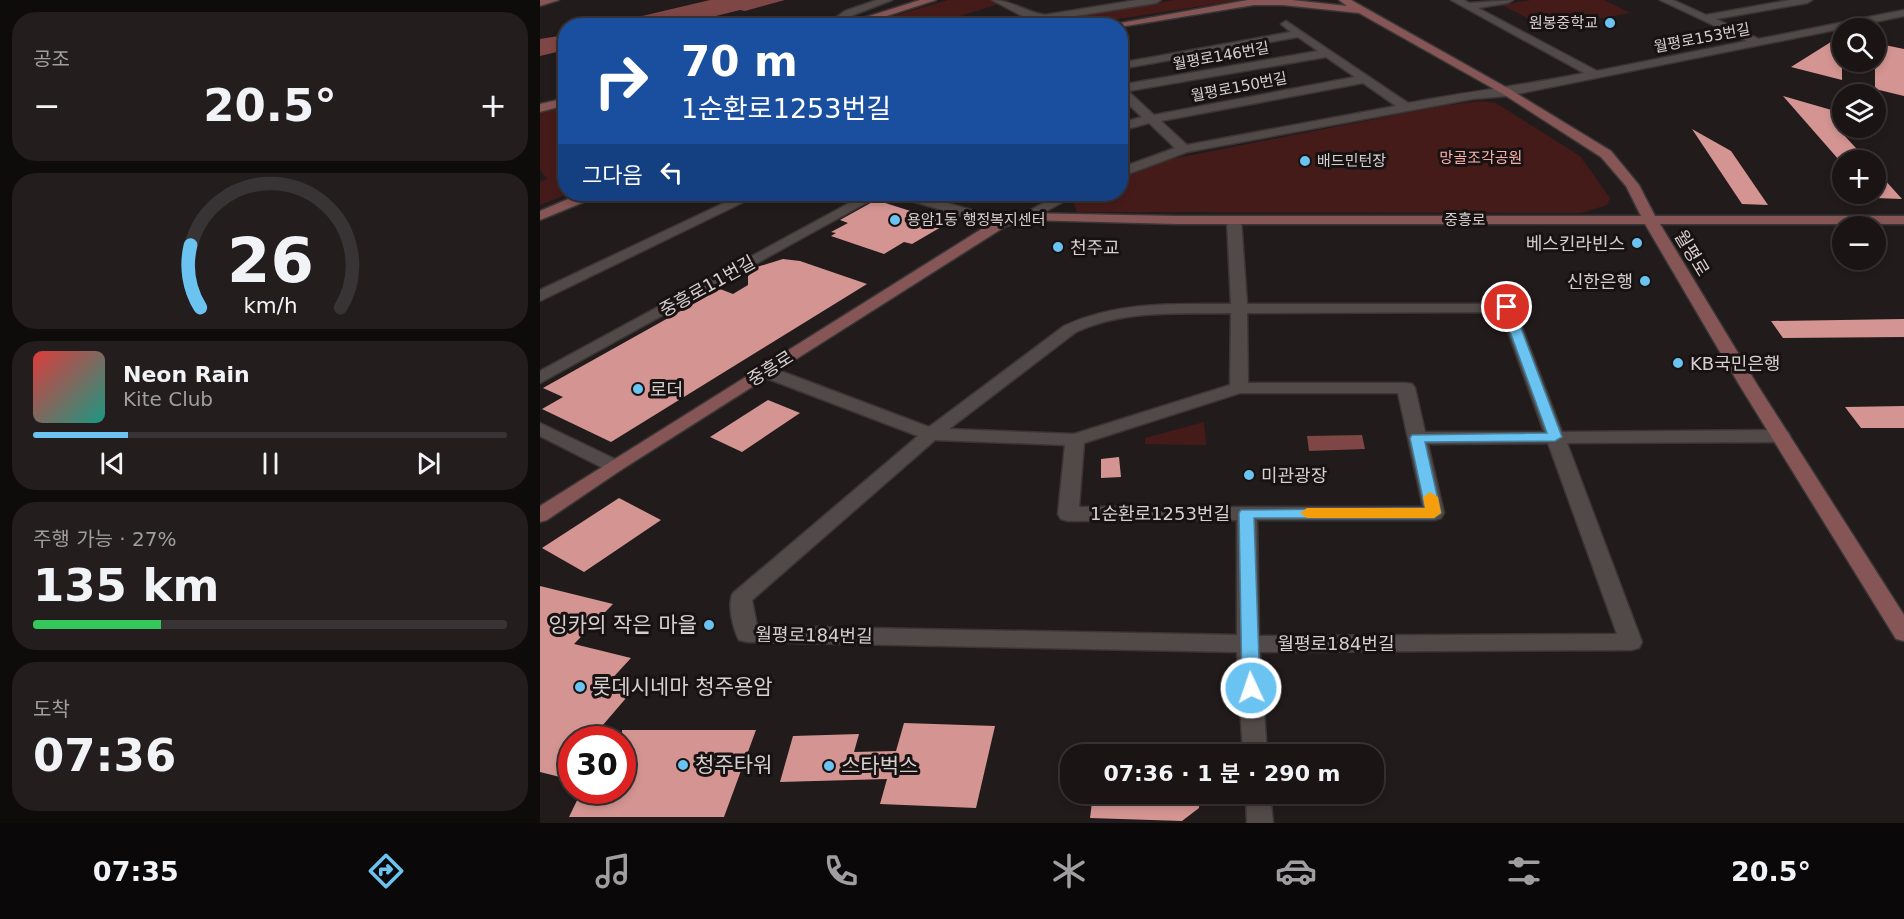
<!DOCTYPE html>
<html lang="ko">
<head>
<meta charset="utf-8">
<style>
  body { margin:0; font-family:"DejaVu Sans","Noto Sans KR",sans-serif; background:#231d1d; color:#f1f3f6; height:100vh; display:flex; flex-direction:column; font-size:22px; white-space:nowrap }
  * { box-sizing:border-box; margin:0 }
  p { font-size:20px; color:#9f9ea0 }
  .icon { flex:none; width:33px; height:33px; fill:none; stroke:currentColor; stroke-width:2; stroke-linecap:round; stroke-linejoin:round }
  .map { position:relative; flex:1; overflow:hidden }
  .sheet { display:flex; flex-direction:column; gap:12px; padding:12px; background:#0e0b0b; width:540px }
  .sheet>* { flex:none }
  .guide { position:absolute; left:18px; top:18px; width:570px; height:183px; border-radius:24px; box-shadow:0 3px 9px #0003,0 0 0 2px #383334; background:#1a4fa0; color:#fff; overflow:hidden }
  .buttons { position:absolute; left:1292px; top:18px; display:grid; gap:12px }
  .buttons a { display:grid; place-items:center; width:54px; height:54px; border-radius:50%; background:#1a1414; box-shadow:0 3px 9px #0003,0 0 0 2px #383334; font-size:30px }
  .speed { position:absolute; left:18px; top:726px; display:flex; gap:12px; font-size:30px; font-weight:700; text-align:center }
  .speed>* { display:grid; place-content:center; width:78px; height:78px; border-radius:50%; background:#1a1414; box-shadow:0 3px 9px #0003,0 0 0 2px #383334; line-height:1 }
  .speed .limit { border:9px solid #d22; background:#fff; color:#111 }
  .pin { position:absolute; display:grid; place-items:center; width:51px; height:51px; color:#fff; margin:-26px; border:3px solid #fff; border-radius:50%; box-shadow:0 2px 6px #0007 }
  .me { position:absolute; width:66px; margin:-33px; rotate:357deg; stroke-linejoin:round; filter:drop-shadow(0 0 4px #0008) }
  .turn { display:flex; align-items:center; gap:21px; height:126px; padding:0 24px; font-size:27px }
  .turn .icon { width:78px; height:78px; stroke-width:2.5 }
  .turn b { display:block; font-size:42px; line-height:51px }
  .then { display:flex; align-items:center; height:57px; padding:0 24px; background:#0003; gap:12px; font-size:22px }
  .big { font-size:45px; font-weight:600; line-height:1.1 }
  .sheet .widget { flex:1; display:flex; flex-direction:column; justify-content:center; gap:9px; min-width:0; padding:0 21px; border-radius:24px; background:#231d1d }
  .sheet .dial { align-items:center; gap:0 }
  .dial svg { height:156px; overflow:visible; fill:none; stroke:#383334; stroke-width:7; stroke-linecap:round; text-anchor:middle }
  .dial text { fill:#f1f3f6; stroke:none }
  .song { display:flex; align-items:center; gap:18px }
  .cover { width:72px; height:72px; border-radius:9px; background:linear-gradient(135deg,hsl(0 70% 55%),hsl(170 70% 35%)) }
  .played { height:6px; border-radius:3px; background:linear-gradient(90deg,#6ac3f1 20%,#383334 20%) }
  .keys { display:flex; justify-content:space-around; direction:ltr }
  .heat { display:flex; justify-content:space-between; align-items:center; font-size:33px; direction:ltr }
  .charge { height:9px; border-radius:4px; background:linear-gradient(90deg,#34c759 27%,#383334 0) }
  .trip { position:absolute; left:520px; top:744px; width:324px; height:60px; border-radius:24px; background:#1a1414; box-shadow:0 3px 9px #0003,0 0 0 2px #383334; font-weight:600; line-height:60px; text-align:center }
  .tab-bar { display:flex; height:96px; justify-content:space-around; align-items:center; background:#0a0808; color:#9f9ea0 }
  .tab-bar .icon { width:42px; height:42px }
  .tab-bar .current { color:#6ac3f1 }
  .tab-bar b { font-size:27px; color:#f1f3f6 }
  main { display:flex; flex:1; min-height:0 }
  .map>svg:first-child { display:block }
  .green { fill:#451b1a }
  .water { fill:#7e4644 }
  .building { fill:#d49592 }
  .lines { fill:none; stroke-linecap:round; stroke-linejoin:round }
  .street-casing { stroke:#3b3636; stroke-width:3 }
  .secondary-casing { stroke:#3b3636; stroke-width:3 }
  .street { fill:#524a49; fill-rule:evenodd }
  .secondary { fill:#855655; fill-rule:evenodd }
  .route { fill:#6ac3f1; stroke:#457f9d; stroke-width:1.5 }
  .slow { fill:#f59e0b }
  .poi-dot { fill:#6ac3f1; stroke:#191212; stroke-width:2 }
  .labels { text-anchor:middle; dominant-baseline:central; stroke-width:6; stroke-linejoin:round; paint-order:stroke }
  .far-poi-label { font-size:15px; fill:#d5d0cf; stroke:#191212; text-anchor:start }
  .far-street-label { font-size:15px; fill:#d5d0cf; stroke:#191212 }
  .far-park-label { font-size:15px; fill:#f9b1ac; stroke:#191212 }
  .poi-label { font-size:18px; fill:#d5d0cf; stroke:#191212; text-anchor:start }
  .street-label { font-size:18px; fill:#d5d0cf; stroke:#191212 }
  .near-poi-label { font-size:21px; fill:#d5d0cf; stroke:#191212; text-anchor:start }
</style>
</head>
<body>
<main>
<section class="sheet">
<div class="widget"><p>공조</p>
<div class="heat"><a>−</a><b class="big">20.5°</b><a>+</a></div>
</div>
<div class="widget dial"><svg viewBox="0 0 100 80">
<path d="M14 69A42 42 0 1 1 86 69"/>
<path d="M14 69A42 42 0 0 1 9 37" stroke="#6ac3f1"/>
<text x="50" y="56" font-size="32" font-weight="700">26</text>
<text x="50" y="72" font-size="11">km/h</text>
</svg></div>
<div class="widget">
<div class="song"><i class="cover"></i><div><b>Neon Rain</b><p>Kite Club</p></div></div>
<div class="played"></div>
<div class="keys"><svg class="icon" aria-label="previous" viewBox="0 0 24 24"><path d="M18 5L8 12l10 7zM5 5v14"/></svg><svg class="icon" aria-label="pause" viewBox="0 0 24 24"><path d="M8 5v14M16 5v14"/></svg><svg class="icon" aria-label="next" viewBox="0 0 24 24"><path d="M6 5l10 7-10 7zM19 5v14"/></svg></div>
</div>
<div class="widget"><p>주행 가능 · 27%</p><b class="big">135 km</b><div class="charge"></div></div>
<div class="widget"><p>도착</p><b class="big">07:36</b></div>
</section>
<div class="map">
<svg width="1364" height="823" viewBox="0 0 1364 823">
  <rect width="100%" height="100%" fill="#221b1b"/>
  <!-- green -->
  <path class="green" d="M408,0H471L398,23L401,25L319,26Z
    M634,0H701L539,25L482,26Z
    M991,0H1064L1090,13L1006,28L962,5Z
    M940,101L956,103L1040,156L1070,198L1067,205L1041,213L537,212L532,199L545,194H580L581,178L631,159L902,106Z
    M25,106L26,194H28L0,205V182L7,179L0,170V112Z
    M664,422L666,445L605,444V438Z"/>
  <!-- water -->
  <path class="water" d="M170,0H245L205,11L200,10L152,22L116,25L123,22V19L98,25H64Z
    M25,35V50L0,56V39Z
    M822,435L825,449L769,451L767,436Z"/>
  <!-- building -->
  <path class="building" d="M1302,35V80L1251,67Z
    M1335,43L1364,49V96L1335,89Z
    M1243,96L1302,113V133L1327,160H1299Z
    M1152,129L1191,151L1228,205L1202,204Z
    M1335,169L1362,199L1335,198Z
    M336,200L408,223L372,244L364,242L344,254L291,236L296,233L291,232L308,223L300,220Z
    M243,259L260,261L327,284L71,442L2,409L23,397L3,388L180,289L193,294L208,285V276L217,267Z
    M1364,319V337L1243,338L1231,321Z
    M228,400L260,413L202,452L170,437Z
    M1364,406V428H1321L1305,407Z
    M579,457L581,477L561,478V459Z
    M79,498L121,520L44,572L2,548Z
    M0,586L73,604L34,644L91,658L68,683L93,690L50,740H32V780L0,772Z
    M364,723L455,726L436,808L340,804L347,779L240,782L253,736L319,734L314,752L356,751Z
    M82,730H216L184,817H29L42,790H82Z
    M553,794H660L659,808L642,821L550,818Z"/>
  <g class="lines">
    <defs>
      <path id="street" d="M337,0H352L313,15L297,26H284L305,11Z
        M452,0C471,0 486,12 505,15L597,0H621L616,3L505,21L486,18Z
        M911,0H924L929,3L973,0L968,3L938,8L1057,71L1207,41L1120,0H1133L1166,15L1250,0H1272L1267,3L1176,19L1219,39L1364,10V16L967,96L932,99L647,152L580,177V168L635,148L609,123L580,131V123L602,117L580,97V85L778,51L758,37L580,69V63L751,32L741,24L746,21L868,103C927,92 986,85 1044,73ZM786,57L815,77L614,115L588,91ZM823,83L856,106L647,145L621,121Z
        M203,194H220L0,301V290Z
        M326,194H342L0,383V371Z
        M356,194H376L466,220L468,223L461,227L456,226L358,197Z
        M521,194H538L491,219H481L479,216Z
        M694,216L701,220L707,304H973L1022,432L1241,430L1248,432L1250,436L1248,440L1241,442L1027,443L1102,642L1099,648L1091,650L720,652L727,754H703L697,652L207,642L199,640C193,629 187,603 193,593L378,436L218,375L215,371L218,367H230L389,427L524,326C577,301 634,304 691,304L687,220ZM961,312L1004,432H885L875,388L872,384L866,383H708L707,313ZM691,313L690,385L534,434L409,429L536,332C585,309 638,314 691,313ZM700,393H858L883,507H539L544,443ZM395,440L525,445L518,514L521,519L528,521L697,520V635L217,626L212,600ZM1008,443L1077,634L719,636L717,520H894L901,518L904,513L888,444Z
        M0,423L81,462L84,466L81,470H67L0,436Z
        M706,794H730L733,823H707Z"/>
      <path id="secondary" d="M0,0H19L0,6Z
        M380,0H396L316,26H298Z
        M708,0H752L807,6L799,0H811L971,90L1071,151L1099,185L1115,216H1364V224H1120L1218,386L1364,615V641L1356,639L1200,386L1105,224H637L487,220L466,226L81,470L7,520L0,522V506L456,220L481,213L637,216H1101L1086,186L1061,157L963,94L819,13L743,5H714L580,27L564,26Z
        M26,98V105L0,112V104Z
        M40,194H58L56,197L0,220V211Z"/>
    </defs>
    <!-- street casing -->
    <use href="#street" class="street-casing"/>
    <!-- secondary casing -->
    <use href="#secondary" class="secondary-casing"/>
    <!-- street -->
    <use href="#street" class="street"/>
    <!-- secondary -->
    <use href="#secondary" class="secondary"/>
  </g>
  <!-- route -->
  <path class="route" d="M967,304L973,307L1022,437L1015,441L885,442L901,513L894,518H714L720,688L717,693L711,695L705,693L702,688L699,513L701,510L885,508L870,438L872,435L1007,433L961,307Z"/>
  <!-- slow -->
  <path class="slow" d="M890,492L898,497L901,513L894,518H767L760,513L767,508H885L883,497Z"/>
  <!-- markers -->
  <g class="poi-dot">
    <circle cx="1070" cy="23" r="6"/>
    <circle cx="765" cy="161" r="6"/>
    <circle cx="355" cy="220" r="6"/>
    <circle cx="1097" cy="243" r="6"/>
    <circle cx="518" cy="247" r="6"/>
    <circle cx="1105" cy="281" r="6"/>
    <circle cx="1138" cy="363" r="6"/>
    <circle cx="98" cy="389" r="6"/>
    <circle cx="709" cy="475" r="6"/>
    <circle cx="169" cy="625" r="6"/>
    <circle cx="40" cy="687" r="6"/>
    <circle cx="143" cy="765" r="6"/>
    <circle cx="289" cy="766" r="6"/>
  </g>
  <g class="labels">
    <!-- far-poi labels -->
    <g class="far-poi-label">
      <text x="1058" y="23" text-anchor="end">원봉중학교</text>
      <text x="777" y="161">배드민턴장</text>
      <text x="367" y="220">용암1동 행정복지센터</text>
    </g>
    <!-- far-street labels -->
    <g class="far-street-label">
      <text transform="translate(1162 38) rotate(-11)">월평로153번길</text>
      <text transform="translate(681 56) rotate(-10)">월평로146번길</text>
      <text transform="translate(699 87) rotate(-11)">월평로150번길</text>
      <text x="925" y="220">중흥로</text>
    </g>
    <!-- far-park labels -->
    <g class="far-park-label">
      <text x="941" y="158">망골조각공원</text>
    </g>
    <!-- poi labels -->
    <g class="poi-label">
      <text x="1085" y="243" text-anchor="end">베스킨라빈스</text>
      <text x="530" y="247">천주교</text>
      <text x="1093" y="281" text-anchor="end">신한은행</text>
      <text x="1150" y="363">KB국민은행</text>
      <text x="110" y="389">로더</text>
      <text x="721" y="475">미관광장</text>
    </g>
    <!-- street labels -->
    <g class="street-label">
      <text transform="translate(1152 253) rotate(59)">월평로</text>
      <text transform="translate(167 286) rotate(-29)">중흥로11번길</text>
      <text transform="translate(230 368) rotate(-32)">중흥로</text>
      <text x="620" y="513">1순환로1253번길</text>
      <text transform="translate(274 635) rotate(1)">월평로184번길</text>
      <text x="796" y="643">월평로184번길</text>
    </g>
    <!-- near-poi labels -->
    <g class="near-poi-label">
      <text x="157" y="625" text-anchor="end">잉카의 작은 마을</text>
      <text x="52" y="687">롯데시네마 청주용암</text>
      <text x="155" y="765">청주타워</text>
      <text x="301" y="766">스타벅스</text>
    </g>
  </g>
</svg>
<div class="buttons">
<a><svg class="icon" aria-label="search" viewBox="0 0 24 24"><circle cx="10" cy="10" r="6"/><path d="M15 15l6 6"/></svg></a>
<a><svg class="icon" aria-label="layers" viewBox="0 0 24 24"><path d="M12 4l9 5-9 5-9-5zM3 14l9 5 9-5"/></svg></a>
<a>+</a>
<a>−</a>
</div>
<div class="speed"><div class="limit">30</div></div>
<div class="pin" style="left:967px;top:307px;background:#d93025"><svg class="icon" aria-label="arrive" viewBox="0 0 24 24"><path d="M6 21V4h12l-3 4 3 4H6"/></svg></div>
<svg class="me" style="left:711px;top:688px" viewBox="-20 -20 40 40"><circle r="17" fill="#6ac3f1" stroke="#fff" stroke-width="3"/><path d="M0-11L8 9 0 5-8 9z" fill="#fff"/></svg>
<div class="trip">07:36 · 1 분 · 290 m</div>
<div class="guide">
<div class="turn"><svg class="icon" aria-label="right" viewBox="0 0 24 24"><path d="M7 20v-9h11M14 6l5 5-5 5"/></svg><div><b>70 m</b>1순환로1253번길</div></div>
<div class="then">그다음<svg class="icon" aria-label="left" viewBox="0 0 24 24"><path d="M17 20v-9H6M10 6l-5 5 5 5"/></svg></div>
</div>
</div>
</main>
<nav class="tab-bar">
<b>07:35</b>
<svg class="icon current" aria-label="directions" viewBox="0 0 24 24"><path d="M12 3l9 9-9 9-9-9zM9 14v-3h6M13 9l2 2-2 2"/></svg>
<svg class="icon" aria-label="music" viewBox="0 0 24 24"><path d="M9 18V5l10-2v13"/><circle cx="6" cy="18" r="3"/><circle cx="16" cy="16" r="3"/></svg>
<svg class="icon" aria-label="phone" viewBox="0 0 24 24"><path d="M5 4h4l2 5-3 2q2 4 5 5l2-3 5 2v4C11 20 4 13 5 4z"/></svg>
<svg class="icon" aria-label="climate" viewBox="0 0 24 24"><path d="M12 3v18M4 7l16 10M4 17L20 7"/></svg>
<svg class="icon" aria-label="car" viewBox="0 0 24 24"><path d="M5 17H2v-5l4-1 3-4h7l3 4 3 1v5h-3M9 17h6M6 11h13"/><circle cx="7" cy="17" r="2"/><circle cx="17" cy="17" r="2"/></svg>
<svg class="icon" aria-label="filters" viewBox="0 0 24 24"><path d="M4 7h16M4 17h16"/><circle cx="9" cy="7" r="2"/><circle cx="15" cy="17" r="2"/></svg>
<b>20.5°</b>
</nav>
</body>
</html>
